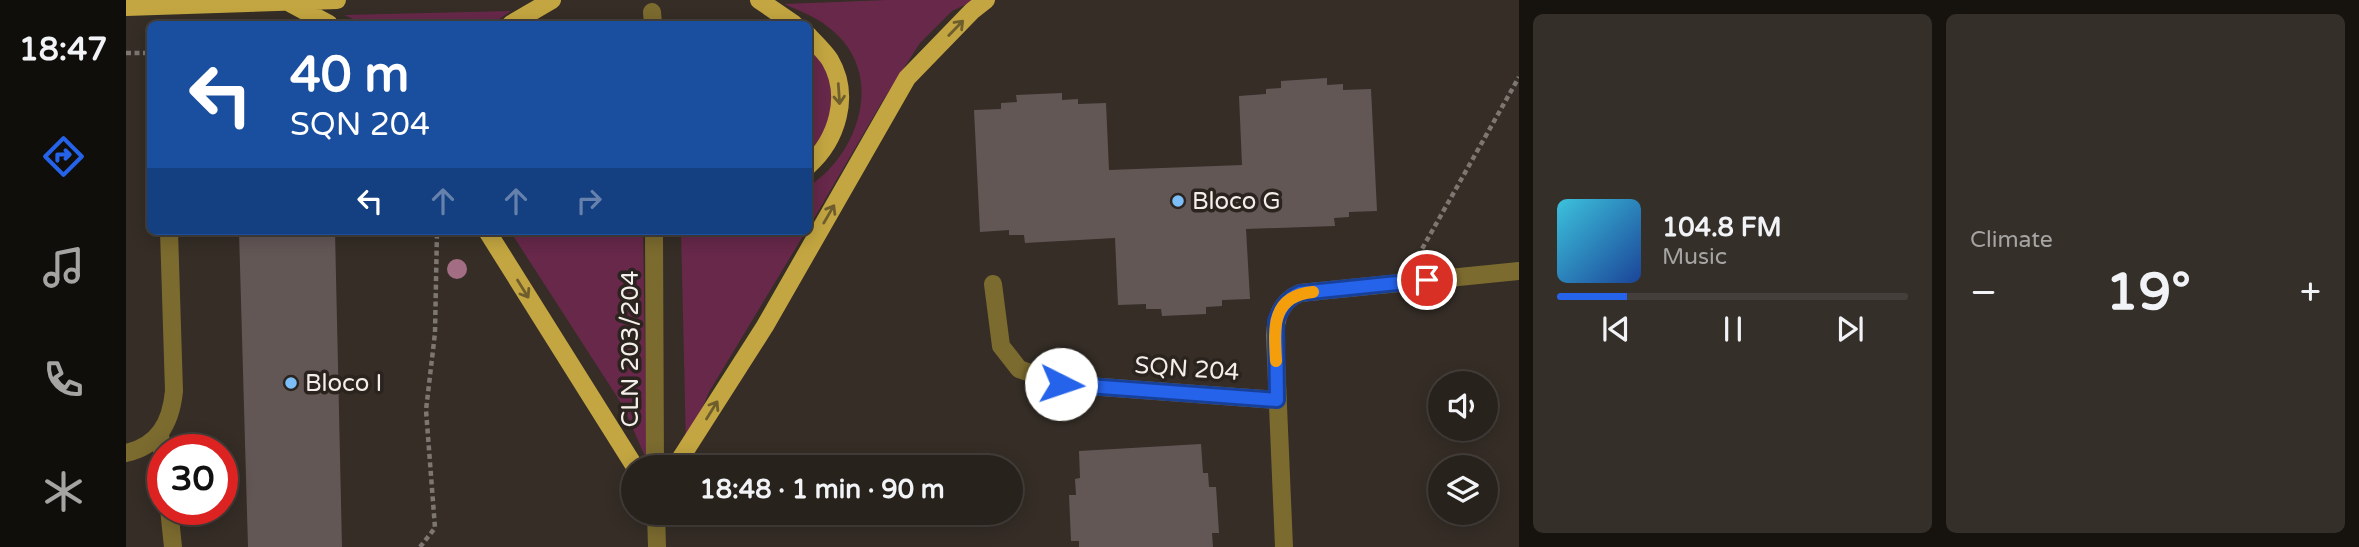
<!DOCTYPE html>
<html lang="en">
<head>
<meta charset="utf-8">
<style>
  body { margin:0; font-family:"Varela Round",sans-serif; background:#342f29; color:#f1f3f6; height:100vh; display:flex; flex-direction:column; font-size:26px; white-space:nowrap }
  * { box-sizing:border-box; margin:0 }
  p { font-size:23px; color:#a5a4a3 }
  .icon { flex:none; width:38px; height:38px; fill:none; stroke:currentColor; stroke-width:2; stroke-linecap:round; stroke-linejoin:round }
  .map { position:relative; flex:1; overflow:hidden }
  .drawer { display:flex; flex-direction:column; gap:14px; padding:14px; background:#16130f; width:840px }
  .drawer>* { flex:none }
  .hud { position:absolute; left:21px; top:21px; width:665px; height:214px; border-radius:10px; box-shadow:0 4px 18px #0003,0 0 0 2px #443f3b; background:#1a4fa0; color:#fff; overflow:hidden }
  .fabs { position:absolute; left:1302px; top:371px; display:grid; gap:14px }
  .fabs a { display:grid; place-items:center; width:70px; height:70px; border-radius:50%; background:#28221c; box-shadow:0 4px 18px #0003,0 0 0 2px #443f3b; font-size:35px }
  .speed { position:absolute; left:21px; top:434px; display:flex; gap:14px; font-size:35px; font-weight:700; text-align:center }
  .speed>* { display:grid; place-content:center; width:91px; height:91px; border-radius:50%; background:#28221c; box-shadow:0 4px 18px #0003,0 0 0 2px #443f3b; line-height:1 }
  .speed .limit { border:10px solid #d22; background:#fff; color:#111 }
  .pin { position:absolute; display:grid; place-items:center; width:60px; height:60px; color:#fff; margin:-30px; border:4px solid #fff; border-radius:50%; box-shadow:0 2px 7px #0007 }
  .me { position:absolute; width:77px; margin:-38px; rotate:94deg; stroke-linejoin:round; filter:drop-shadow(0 0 5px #0008) }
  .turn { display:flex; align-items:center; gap:24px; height:147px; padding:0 28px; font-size:32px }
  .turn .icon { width:91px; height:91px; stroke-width:2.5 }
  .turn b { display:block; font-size:49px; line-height:60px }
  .lanes { display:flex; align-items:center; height:66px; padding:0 28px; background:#0003; justify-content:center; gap:35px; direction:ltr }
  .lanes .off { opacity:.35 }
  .big { font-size:52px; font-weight:700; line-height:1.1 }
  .drawer .card { flex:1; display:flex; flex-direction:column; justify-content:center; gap:10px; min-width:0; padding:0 24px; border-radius:10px; background:#342f29 }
  .song { display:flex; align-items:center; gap:21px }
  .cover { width:84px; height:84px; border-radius:10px; background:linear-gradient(135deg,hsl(190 70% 55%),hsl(220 70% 35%)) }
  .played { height:7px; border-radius:4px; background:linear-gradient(90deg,#2563eb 20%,#443f3b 20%) }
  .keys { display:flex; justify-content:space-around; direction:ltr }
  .heat { display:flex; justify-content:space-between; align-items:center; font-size:38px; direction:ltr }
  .drawer .tiles { flex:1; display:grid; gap:14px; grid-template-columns:repeat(2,1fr) }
  .trip { position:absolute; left:495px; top:455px; width:402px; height:70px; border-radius:35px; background:#28221c; box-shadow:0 4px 18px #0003,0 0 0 2px #443f3b; font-weight:700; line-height:70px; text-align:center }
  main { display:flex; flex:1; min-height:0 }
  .tab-bar { display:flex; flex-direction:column; width:126px; justify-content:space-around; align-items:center; background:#100e0b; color:#a5a4a3 }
  .tab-bar .icon { width:49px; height:49px }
  .tab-bar .selected { color:#2563eb }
  .tab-bar b { font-size:32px; color:#f1f3f6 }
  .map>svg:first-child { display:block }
  .green { fill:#67284a }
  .building { fill:#635756 }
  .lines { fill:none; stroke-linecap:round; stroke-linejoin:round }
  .path { stroke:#7e7771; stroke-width:4.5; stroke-dasharray:5 3.5; stroke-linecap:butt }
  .minor { stroke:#7c6b2f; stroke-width:18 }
  .tertiary { stroke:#7c6b2f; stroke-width:18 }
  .primary { stroke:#c3a641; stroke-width:18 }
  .tree { fill:#a36d83 }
  .oneway { stroke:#6f5e2d }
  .route-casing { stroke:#184099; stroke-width:18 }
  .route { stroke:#2563eb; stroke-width:12 }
  .slow { stroke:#f59e0b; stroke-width:12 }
  .poi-dot { fill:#7bbef8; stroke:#2b231d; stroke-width:2.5 }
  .labels { text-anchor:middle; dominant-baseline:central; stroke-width:7; stroke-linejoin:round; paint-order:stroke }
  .poi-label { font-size:24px; fill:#f4eeea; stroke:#2b231d; text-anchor:start }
  .street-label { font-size:24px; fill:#f4eeea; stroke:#2b231d }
</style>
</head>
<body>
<main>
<nav class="tab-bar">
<b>18:47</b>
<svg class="icon selected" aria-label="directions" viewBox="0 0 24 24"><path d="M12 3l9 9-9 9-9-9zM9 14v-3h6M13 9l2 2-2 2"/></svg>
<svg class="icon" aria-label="music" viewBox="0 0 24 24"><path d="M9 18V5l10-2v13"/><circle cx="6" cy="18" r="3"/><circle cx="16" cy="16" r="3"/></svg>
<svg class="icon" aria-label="phone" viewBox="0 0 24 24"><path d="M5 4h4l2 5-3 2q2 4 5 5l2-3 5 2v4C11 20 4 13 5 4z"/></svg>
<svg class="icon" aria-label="climate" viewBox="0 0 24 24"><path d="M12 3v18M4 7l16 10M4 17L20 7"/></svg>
</nav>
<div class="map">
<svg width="1393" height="547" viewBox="0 0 1393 547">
  <rect width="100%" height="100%" fill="#352d26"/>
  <!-- green -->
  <path class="green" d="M761,0H849L826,11L794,43L756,102L683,227V186C728,157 756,87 717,41C701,22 680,13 658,4Z
    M385,11L366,24H239L218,15Z
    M682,44C713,73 714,122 683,151Z
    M384,231H517L521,461L497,406Z
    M555,231H680L583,392L560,447Z"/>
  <!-- building -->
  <path class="building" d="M1201,78V85L1217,84V90L1245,89L1251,211L1223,212V217L1208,218L1209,226L1120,229L1124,299L1096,300V306L1080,307V314L1036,316L1035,309H1020V304L992,305L989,238L899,243L898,235H883V230L854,232L848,110L875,109V103L891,102L890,95L936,93V100L952,99V104L980,103L983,170L1116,165L1113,96L1140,94V89L1155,88V81Z
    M113,231H209L216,547H122Z
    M1075,444L1077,473H1082L1083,487H1090L1093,533H1086L1087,547H953V541H945L943,495H950L949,479L954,478L953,451Z"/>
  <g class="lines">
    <!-- path -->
    <path class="path" d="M0,53H24
      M1292,256L1393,77
      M294,547L309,528L300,410L309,333L311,231"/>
    <!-- minor -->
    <path class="minor" d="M867,284L875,346L893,369L935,384L1151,400
      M34,435L37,458
      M0,453C33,446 45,422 48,391L43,231
      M43,509L47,547
      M1158,547L1149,335C1150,317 1155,301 1174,293L1393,271"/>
    <!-- tertiary -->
    <path class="tertiary" d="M526,12L527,24
      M528,231L529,467
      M530,513L531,547"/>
    <!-- primary -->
    <path class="primary" d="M633,0L668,24
      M162,2L203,24
      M0,7L211,0
      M385,24L426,0
      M682,35C689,43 698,51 704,60C725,96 711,140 682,166
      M361,231L509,467
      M549,467L639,326L781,78L846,11L860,0"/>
  </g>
  <!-- trees -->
  <circle class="tree" cx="331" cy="269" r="10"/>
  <!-- one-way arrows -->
  <defs><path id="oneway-shaft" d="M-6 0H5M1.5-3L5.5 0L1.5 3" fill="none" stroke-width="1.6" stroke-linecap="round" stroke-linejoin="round" transform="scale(1.75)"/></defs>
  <g class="oneway">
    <use href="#oneway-shaft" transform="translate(830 28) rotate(-46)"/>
    <use href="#oneway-shaft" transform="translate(713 94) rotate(86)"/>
    <use href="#oneway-shaft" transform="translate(703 214) rotate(-60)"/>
    <use href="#oneway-shaft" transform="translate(397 289) rotate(58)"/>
    <use href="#oneway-shaft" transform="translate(586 410) rotate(-58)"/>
  </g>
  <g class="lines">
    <defs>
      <path id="route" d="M935,384L1151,400L1150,321C1155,308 1160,299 1174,293L1301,280"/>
    </defs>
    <!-- route casing -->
    <use href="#route" class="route-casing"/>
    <!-- route -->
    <use href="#route" class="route"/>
    <!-- slow -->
    <path class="slow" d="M1150,361C1148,328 1145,296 1187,292"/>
  </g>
  <!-- markers -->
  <g class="poi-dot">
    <circle cx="1052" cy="201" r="7"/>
    <circle cx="165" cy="383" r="7"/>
  </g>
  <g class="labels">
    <!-- poi labels -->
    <g class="poi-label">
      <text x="1066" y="201">Bloco G</text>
      <text x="179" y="383">Bloco I</text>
    </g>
    <!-- street labels -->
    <g class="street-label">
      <text transform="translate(504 349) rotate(-90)">CLN 203/204</text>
      <text transform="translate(1061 369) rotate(4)">SQN 204</text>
    </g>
  </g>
</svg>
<div class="fabs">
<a><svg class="icon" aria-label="sound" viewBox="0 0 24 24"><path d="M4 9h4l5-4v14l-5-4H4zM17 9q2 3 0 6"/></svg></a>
<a><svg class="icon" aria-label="layers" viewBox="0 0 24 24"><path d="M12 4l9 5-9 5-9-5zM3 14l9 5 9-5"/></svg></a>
</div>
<div class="speed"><div class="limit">30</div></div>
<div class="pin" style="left:1301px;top:280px;background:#d93025"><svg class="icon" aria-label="arrive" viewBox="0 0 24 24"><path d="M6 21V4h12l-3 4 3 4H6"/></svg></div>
<svg class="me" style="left:935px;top:384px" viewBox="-20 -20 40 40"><circle r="19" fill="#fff"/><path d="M0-13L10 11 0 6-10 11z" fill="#2563eb"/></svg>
<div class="trip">18:48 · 1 min · 90 m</div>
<div class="hud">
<div class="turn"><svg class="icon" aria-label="left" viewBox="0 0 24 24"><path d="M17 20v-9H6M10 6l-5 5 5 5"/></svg><div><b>40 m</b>SQN 204</div></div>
<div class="lanes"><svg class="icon" aria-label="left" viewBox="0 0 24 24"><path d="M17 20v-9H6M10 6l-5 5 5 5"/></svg><svg class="icon off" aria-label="ahead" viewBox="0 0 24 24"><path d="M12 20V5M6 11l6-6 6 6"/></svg><svg class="icon off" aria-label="ahead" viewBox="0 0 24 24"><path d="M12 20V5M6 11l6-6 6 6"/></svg><svg class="icon off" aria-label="right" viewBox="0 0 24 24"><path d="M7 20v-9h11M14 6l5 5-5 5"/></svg></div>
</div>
</div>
<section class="drawer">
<div class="tiles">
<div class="card">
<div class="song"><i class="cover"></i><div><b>104.8 FM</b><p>Music</p></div></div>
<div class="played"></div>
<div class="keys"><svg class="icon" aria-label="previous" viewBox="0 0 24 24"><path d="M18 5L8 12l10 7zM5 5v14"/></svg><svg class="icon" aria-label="pause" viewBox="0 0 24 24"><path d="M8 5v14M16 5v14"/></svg><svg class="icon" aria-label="next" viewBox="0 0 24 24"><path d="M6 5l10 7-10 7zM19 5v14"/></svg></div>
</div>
<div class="card"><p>Climate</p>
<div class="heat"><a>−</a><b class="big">19°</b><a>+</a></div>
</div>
</div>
</section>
</main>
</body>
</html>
